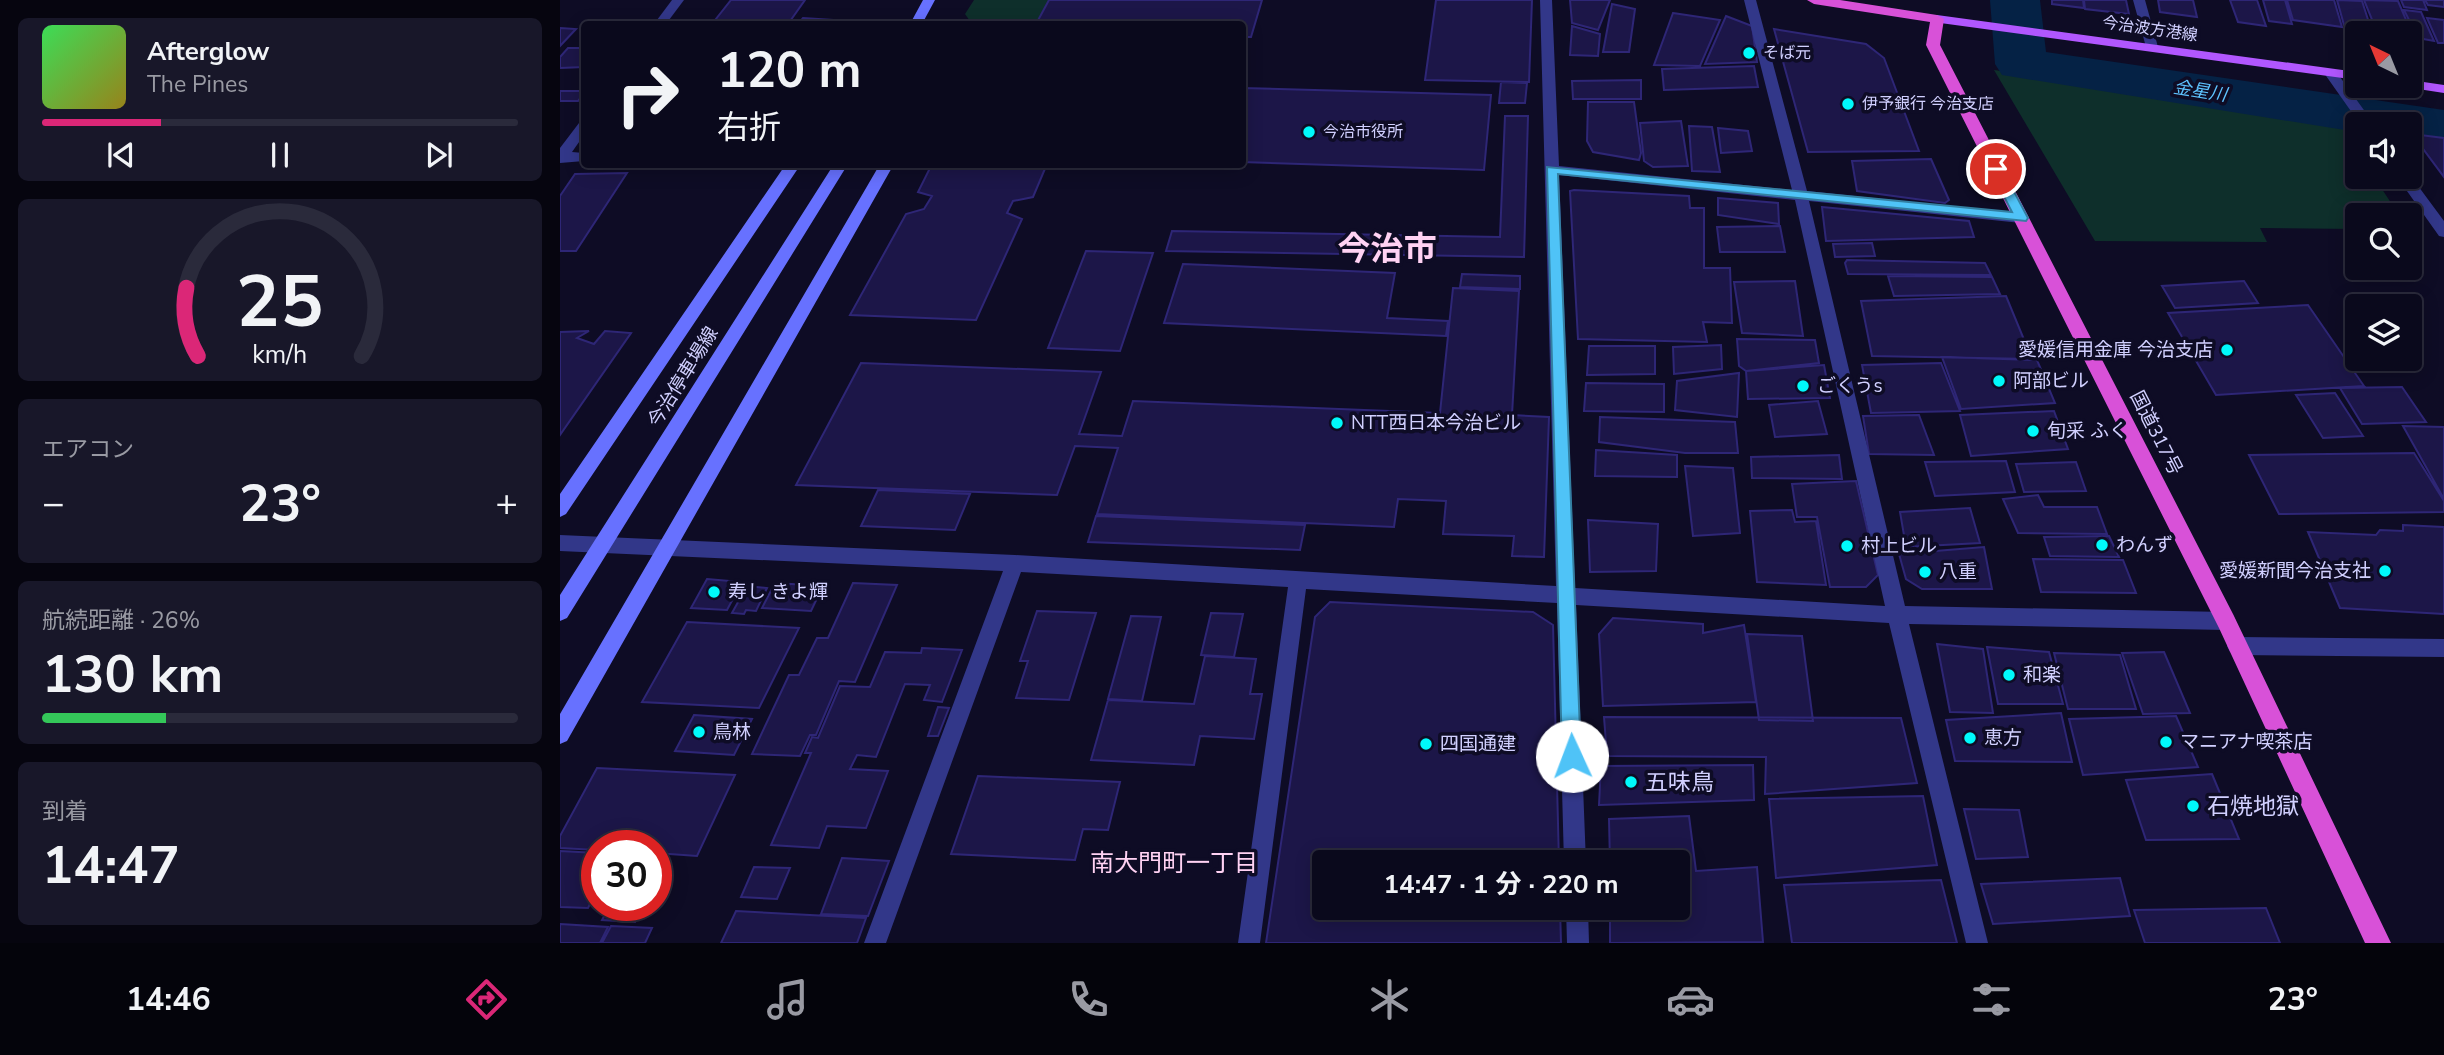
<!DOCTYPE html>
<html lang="ja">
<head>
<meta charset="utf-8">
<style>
  body { margin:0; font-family:"Nunito Sans","Noto Sans JP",sans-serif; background:#181729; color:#f1f3f6; height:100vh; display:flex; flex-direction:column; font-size:26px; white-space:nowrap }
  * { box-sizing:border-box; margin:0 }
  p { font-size:23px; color:#999aa3 }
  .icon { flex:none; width:38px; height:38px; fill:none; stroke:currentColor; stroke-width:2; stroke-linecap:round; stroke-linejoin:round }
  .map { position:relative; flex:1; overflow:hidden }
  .drawer { display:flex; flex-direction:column; gap:18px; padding:18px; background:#06050f; width:560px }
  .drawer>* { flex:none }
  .guide { position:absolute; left:21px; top:21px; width:665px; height:147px; border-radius:7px; box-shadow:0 4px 18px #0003,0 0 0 2px #2a2a3b; background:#0a091c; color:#f1f3f6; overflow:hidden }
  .needle { width:46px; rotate:317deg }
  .tools { position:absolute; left:1785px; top:21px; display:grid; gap:14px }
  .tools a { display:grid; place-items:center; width:77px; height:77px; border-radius:7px; background:#0a091c; box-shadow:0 4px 18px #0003,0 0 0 2px #2a2a3b; font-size:35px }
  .speed { position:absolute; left:21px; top:830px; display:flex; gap:14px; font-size:35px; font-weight:700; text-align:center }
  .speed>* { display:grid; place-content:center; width:91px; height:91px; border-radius:50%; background:#0a091c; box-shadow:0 4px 18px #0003,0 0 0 2px #2a2a3b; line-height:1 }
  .speed .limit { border:10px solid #d22; background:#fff; color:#111 }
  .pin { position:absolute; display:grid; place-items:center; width:60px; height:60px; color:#fff; margin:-30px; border:4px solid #fff; border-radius:50%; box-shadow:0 2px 7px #0007 }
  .me { position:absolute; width:77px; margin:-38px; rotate:358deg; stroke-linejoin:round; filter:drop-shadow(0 0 5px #0008) }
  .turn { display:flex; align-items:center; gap:24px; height:147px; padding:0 21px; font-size:32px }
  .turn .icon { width:91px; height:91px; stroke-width:2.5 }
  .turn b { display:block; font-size:49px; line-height:60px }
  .big { font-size:52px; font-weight:700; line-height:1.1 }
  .drawer .card { flex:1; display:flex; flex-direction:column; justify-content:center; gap:10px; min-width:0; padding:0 24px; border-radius:10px; background:#181729 }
  .drawer .dial { align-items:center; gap:0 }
  .dial svg { height:182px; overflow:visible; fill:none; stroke:#2a2a3b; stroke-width:7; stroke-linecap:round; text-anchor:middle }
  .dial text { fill:#f1f3f6; stroke:none }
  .song { display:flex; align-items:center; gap:21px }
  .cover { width:84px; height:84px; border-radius:10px; background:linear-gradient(135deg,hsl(130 70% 55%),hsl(50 70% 35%)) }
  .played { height:7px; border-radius:4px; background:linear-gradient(90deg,#db2777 25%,#2a2a3b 25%) }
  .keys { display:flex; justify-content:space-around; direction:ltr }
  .heat { display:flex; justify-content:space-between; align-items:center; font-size:38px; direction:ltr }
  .charge { height:10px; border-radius:5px; background:linear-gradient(90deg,#34c759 26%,#2a2a3b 0) }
  .trip { position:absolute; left:752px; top:850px; width:378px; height:70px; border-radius:7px; background:#0a091c; box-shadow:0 4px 18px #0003,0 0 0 2px #2a2a3b; font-weight:700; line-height:70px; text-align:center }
  .tabs { display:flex; height:112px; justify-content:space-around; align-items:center; background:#04040b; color:#999aa3 }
  .tabs .icon { width:49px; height:49px }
  .tabs .current { color:#db2777 }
  .tabs b { font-size:32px; color:#f1f3f6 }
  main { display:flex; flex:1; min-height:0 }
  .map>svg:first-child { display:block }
  .green { fill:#0e2f2b }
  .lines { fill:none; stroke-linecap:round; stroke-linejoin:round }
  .river { fill:#052245; fill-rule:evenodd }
  .building { fill:#1c1648; stroke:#2e2676; stroke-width:2 }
  .minor { fill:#323789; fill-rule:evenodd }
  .secondary { fill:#6771ff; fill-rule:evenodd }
  .primary { fill:#b157ff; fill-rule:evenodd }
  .trunk { fill:#d851d8; fill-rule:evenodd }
  .route { fill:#4fc3f7; stroke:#337fa1; stroke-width:2 }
  .poi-dot { fill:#00f9fb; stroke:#0e0c25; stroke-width:2.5 }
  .labels { text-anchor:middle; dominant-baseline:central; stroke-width:7; stroke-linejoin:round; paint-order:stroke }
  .far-street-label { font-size:16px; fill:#d1d0ff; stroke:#0e0c25 }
  .far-poi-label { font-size:16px; fill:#d1d0ff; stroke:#0e0c25; text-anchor:start }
  .far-water-label { font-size:18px; font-style:italic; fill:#5ec3ff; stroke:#0e0c25 }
  .poi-label { font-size:19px; fill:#d1d0ff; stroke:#0e0c25; text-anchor:start }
  .street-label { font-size:19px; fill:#d1d0ff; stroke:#0e0c25 }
  .near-poi-label { font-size:23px; fill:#d1d0ff; stroke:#0e0c25; text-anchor:start }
  .near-neighbourhood-label { font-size:24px; fill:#ffd2f3; stroke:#0e0c25 }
  .town-label { font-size:33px; font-weight:bold; fill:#ffd2f3; stroke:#0e0c25 }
</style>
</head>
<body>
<main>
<section class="drawer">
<div class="card">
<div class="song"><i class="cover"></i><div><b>Afterglow</b><p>The Pines</p></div></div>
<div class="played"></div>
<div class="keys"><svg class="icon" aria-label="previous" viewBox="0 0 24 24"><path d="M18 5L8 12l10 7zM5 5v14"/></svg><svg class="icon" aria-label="pause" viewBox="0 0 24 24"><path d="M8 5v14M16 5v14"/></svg><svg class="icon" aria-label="next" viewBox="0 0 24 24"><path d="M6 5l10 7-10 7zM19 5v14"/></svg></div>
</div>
<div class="card dial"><svg viewBox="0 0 100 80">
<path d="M14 69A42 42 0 1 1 86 69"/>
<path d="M14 69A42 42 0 0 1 9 39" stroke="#db2777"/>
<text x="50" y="56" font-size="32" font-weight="700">25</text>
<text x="50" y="72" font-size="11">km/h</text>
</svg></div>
<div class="card"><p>エアコン</p>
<div class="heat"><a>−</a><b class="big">23°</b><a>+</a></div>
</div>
<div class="card"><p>航続距離 · 26%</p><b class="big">130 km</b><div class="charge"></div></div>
<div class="card"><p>到着</p><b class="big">14:47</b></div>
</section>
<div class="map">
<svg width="1884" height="943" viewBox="0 0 1884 943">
  <rect width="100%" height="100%" fill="#0e0c25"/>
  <!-- green -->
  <path class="green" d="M414,0H503L490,24H412L405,14Z
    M1434,70L1777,119L1797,150V177H1814L1839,215H1797V229L1700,228L1707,242L1535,241Z"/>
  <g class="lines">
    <!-- river -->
    <path class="river" d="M1430,0H1480L1486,52L1884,110V146L1850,140V124H1797V132L1442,75L1435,64Z"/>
  </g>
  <!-- building -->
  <path class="building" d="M171,0H245L228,24H152Z
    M489,0H702L691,37H682V24H476Z
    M876,0H972L969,82L865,80Z
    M1010,0H1050L1038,30L1012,23Z
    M1492,0H1523L1524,8L1492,4Z
    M1524,0H1566L1569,14L1525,9Z
    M1598,0H1633L1637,17L1600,12Z
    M1670,0H1697L1706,26L1678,22Z
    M1703,0H1725L1732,24L1709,21Z
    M1727,0H1774L1782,27L1733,20Z
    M1777,0L1802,1L1811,29L1784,25Z
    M1804,0L1838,1L1853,36L1850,33L1817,32Z
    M1841,0H1863L1867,10L1844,7Z
    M1865,0H1884V7L1868,5Z
    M1052,4L1075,9L1069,52H1043Z
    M1844,10L1861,12L1874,41L1858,38Z
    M1113,13L1160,20L1140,66L1094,65Z
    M1166,16L1192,26L1197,62L1145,64Z
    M243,18L306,22L304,24H238Z
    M1867,18L1884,20V43H1878Z
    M1012,26L1040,34L1038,56L1010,55Z
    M0,28L16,29L0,46Z
    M1214,29L1306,44L1324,58L1359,151L1248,152Z
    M8,48H24V67L0,68V57Z
    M1194,66L1198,87L1104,90L1102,69Z
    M1081,80V99H1013L1012,81Z
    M941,82L967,83L965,103H939Z
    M682,88L931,95L924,170L682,162Z
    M0,91H24V93L18,101H0Z
    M1028,102H1074L1081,153L1079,160L1033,152L1027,141Z
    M945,116H968L964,257L606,251L612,231L940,237Z
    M1121,121L1128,166L1093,167L1084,161L1080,123Z
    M1129,126L1152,127L1160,172L1132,171Z
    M1158,128L1188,131L1192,151L1161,153Z
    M1852,134L1884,138V177Z
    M1371,159L1389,200L1385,203L1297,191L1292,161Z
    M372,164H487L473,197L453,201L447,213L462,219L416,320L290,315L346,214L364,209L372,196L358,192Z
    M67,173L16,251H0V196L15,174Z
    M1014,190L1129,196L1130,208H1144V268H1170L1172,323L1143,322L1147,342L1018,339L1010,191Z
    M1158,198L1218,203L1219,224L1158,215Z
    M1262,207L1409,221L1414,237L1266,241Z
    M1220,226L1225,252H1160L1157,227Z
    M1312,243L1315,256L1275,257L1273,244Z
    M526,251L593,253L560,351L488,348Z
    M1287,260L1425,263L1431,275L1288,274L1285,263Z
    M623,264L835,273L827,318L888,321L886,336L604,323Z
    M902,274L960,276V289L900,287Z
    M1328,276L1432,277L1440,294L1334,296Z
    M1235,281L1243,336L1182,333L1174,282Z
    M1684,281L1698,303L1615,308L1602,286Z
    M893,288L959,291L952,415L989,417L984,557L952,556L954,536L883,534L886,501L838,499L834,527L537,514L558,448L515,446L497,495L236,485L301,363L541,372L519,434L562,436L573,401L880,413Z
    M1446,296L1472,359L1312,356L1301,301Z
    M1748,305L1804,386L1656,395L1608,313Z
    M29,331L17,338L34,344L45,331L71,333L0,435V332Z
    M1177,339L1255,340L1259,363L1186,371L1179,366Z
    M1161,345L1162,369L1114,374L1113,347Z
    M1029,346H1095V374L1027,375Z
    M1382,357L1477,360L1495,403L1401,409Z
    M1381,363L1400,411L1311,413L1302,365Z
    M1264,365L1270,398L1188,399L1186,371Z
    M1179,373L1177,417L1115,410L1117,381Z
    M1026,383L1104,384V412L1024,411Z
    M1842,387L1866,422L1802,424L1780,388Z
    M1775,393L1803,436L1763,438L1736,395Z
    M1258,401L1267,434L1215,437L1209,405Z
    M1494,411L1508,449L1411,456L1400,415Z
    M1359,415L1374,455L1309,454L1303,416Z
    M1040,417L1175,422L1178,453H1125L1039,442Z
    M1843,426L1884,427V499Z
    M1036,450L1117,455V477L1035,476Z
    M1854,453L1884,501V512L1719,514L1689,455Z
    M1279,455L1282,479L1192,478L1191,457Z
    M1446,461L1455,492L1375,496L1365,462Z
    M1516,462L1526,491L1464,492L1456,464Z
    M1125,466L1173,468L1180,533L1133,536Z
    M1296,481L1318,575L1306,587H1270L1257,517H1237L1232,484Z
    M318,490L410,494L395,530L301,526Z
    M1478,495L1484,507H1537L1547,534L1458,533L1443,499Z
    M1410,508L1420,543L1346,547L1340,512Z
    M1232,510L1235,522L1256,521L1266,585L1197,582L1190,511Z
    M536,516L745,525L740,550L528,542Z
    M1028,520L1098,524L1096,571L1030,572Z
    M1843,525L1884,527V614L1780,608L1748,532L1816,535L1820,530L1843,531Z
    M1549,536L1559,557L1490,556L1484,537Z
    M1424,547L1432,589H1362L1346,579L1339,554Z
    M1473,559L1563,560L1576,593L1481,592Z
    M147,579L182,582L167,610L131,608Z
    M215,583L263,586L251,611L202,608Z
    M293,583L337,585L295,682L279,681L256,735H250L240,756L192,754L229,675H239L257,638H268Z
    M187,586L207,588L196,611L186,610L184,614L172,613Z
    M770,602L973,612L993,625L999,863H765V908H1000L1001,943H706L755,617Z
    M477,611L536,613L509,700L456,698L468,661H460Z
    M651,613L683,614L674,657L641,655Z
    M571,616L601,617L582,701L548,699Z
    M1053,618L1143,624V633L1184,625L1196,702L1043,706L1039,634Z
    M127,622L239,628L199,708L82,702Z
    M1187,634L1242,636L1253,721L1199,720Z
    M1377,644L1423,649L1433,713L1390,712Z
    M1427,647L1489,652L1503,704H1438Z
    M362,648L402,650L382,702L364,700L370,685L345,684L316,757L297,755L290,769L328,771L306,828L267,826L259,848L211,845L251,753H245L252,737L258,738L280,686L310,687L325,652L361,653Z
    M1604,652L1630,713L1583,714L1562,653Z
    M1494,653L1560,655L1576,709H1508Z
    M645,656L696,659L690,694H702L694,739L640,736L634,765L531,760L548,700L634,704Z
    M378,707L389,708L378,736H368Z
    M1501,713L1512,762L1395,761L1386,720Z
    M134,715L192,719L174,755L115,751Z
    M1616,716L1638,767L1523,775L1509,719Z
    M1044,717L1341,718L1357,783L1205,794L1206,757L1047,756Z
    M1193,765L1194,800L1039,805L1041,766Z
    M37,768L175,775L137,856L96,853V845H37V850L0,848V836Z
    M1652,774L1679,839L1586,840L1566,780Z
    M418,776L560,782L548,830L523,829L515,860L391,854Z
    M1363,796L1377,865L1216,878L1209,799Z
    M1404,809L1459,810L1468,857L1416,859Z
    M1129,816L1136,871L1197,867L1203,942L1050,943V908H1118V863H1050L1049,819Z
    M0,851L37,853V890L28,908L0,907Z
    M282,858L329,861L308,916L261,914Z
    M194,867L230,868L217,899L181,897Z
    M1560,878L1570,916L1433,924L1421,884Z
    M1381,880L1397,943H1232L1224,885Z
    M50,905H57L83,906L75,922L42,920Z
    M1706,908L1720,943H1585L1574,910Z
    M176,911L306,918L297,943H161Z
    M0,924L48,927L40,943H0Z
    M51,926L92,928L85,943H42Z"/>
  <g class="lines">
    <!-- minor -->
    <path class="minor" d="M112,0H124L106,24H94Z
      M980,0H992L999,166L1232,190L1184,0H1196L1247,191L1466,214L1468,218L1461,223L1249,201L1345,606L1666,612L1673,615L1676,621L1673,627L1666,630L1349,624L1428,943H1406L1329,623L1016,605L1026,863H1004L997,603L746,589L700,943H678L728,587L461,572L326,943H304L443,571L0,551V535L455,555L996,586ZM999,175L1235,200L1325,606L1015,588Z
      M1573,0H1585L1598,47L1596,50H1588L1586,47Z
      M1770,69L1775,70L1814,124H1800L1764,73Z
      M24,122V135L12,152L24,153V161L0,163V148L19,123Z
      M1850,175L1884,221V237L1879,236L1837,177Z
      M1677,637L1884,639V657L1677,655L1670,652L1667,646L1670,640Z
      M1006,908H1028L1029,943H1007Z"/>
    <!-- secondary -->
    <path class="secondary" d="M363,0H375L362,24H350Z
      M226,164H241L6,514L0,517V494Z
      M274,164H288L7,618L0,621V595Z
      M320,164H334L7,741L0,744V714Z"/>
    <!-- primary -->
    <path class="primary" d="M1377,15L1797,72V80L1373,22V16Z
      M1850,80L1884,85V93L1845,87L1850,86Z"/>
    <!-- trunk -->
    <path class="trunk" d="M1247,0H1280L1377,15L1384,19L1380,45L1673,614L1831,943H1805L1659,628L1366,45L1370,22L1254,4Z"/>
  </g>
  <!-- route -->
  <path class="route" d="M1436,164L1442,169L1468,218L1466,221L998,174L1021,756L1018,763L1012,766L1005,763L1002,756L987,167L1452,212L1430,169Z"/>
  <!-- markers -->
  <g class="poi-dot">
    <circle cx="1189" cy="53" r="7"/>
    <circle cx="1288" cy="104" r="7"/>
    <circle cx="749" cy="132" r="7"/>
    <circle cx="1667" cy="350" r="7"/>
    <circle cx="1439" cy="381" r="7"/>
    <circle cx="1243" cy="386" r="7"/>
    <circle cx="777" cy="423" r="7"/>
    <circle cx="1473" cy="431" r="7"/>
    <circle cx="1542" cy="545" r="7"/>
    <circle cx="1287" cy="546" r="7"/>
    <circle cx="1825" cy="571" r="7"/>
    <circle cx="1365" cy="572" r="7"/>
    <circle cx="154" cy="592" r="7"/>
    <circle cx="1449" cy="675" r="7"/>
    <circle cx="139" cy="732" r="7"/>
    <circle cx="1410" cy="738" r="7"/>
    <circle cx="1606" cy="742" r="7"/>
    <circle cx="866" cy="744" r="7"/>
    <circle cx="1071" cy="782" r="7"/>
    <circle cx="1633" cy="806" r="7"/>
  </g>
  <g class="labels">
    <!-- far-street labels -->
    <g class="far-street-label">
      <text transform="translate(1590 29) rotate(8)">今治波方港線</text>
    </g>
    <!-- far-poi labels -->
    <g class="far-poi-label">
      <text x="1203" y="53">そば元</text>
      <text x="1302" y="104">伊予銀行 今治支店</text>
      <text x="763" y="132">今治市役所</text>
    </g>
    <!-- far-water labels -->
    <g class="far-water-label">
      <text transform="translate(1640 91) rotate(9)">金星川</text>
    </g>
    <!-- poi labels -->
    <g class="poi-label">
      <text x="1653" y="350" text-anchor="end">愛媛信用金庫 今治支店</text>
      <text x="1453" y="381">阿部ビル</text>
      <text x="1257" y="386">ごくうs</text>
      <text x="791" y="423">NTT西日本今治ビル</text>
      <text x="1487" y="431">旬采 ふく</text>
      <text x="1556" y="545">わんず</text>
      <text x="1301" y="546">村上ビル</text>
      <text x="1811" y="571" text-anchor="end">愛媛新聞今治支社</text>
      <text x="1379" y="572">八重</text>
      <text x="168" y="592">寿し きよ輝</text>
      <text x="1463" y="675">和楽</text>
      <text x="153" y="732">鳥林</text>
      <text x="1424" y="738">恵方</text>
      <text x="1620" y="742">マニアナ喫茶店</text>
      <text x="880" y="744">四国通建</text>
    </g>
    <!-- street labels -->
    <g class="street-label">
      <text transform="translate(123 377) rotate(-58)">今治停車場線</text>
      <text transform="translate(1596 433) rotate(63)">国道317号</text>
    </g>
    <!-- near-poi labels -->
    <g class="near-poi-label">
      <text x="1085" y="782">五味鳥</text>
      <text x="1647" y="806">石焼地獄</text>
    </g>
    <!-- near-neighbourhood labels -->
    <g class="near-neighbourhood-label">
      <text x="614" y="863">南大門町一丁目</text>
    </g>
    <!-- town labels -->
    <g class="town-label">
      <text x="827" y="249">今治市</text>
    </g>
  </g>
</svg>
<div class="tools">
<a><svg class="needle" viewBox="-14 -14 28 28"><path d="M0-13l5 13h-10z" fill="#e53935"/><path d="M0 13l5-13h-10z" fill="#999aa3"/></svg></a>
<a><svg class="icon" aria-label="sound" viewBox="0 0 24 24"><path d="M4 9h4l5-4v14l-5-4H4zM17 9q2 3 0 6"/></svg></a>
<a><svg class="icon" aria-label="search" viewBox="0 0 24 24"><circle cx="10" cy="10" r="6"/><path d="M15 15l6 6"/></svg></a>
<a><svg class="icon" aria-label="layers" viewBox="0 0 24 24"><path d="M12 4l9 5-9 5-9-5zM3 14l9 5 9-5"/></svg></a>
</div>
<div class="speed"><div class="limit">30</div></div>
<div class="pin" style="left:1436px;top:169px;background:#d93025"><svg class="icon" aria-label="arrive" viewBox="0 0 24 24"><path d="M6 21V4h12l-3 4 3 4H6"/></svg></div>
<svg class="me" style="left:1012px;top:756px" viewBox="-20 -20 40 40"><circle r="19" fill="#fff"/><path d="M0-13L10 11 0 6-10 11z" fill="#4fc3f7"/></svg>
<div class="trip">14:47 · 1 分 · 220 m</div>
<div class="guide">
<div class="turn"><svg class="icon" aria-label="right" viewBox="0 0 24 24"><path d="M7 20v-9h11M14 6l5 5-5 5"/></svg><div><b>120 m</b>右折</div></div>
</div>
</div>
</main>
<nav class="tabs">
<b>14:46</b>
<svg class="icon current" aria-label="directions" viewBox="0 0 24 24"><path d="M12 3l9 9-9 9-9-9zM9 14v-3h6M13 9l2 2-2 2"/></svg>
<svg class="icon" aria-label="music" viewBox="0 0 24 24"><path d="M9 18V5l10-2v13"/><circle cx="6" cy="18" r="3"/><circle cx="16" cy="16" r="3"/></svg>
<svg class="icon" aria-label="phone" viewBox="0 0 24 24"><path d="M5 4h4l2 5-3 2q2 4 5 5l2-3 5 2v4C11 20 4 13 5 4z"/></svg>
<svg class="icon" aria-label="climate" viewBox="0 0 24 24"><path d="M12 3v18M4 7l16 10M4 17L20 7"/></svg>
<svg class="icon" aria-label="car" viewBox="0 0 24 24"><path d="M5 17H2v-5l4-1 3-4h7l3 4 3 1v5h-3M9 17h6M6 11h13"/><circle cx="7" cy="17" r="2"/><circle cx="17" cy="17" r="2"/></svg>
<svg class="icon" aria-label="filters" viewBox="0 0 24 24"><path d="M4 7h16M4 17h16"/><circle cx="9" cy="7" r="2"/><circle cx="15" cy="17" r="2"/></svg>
<b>23°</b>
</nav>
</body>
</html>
